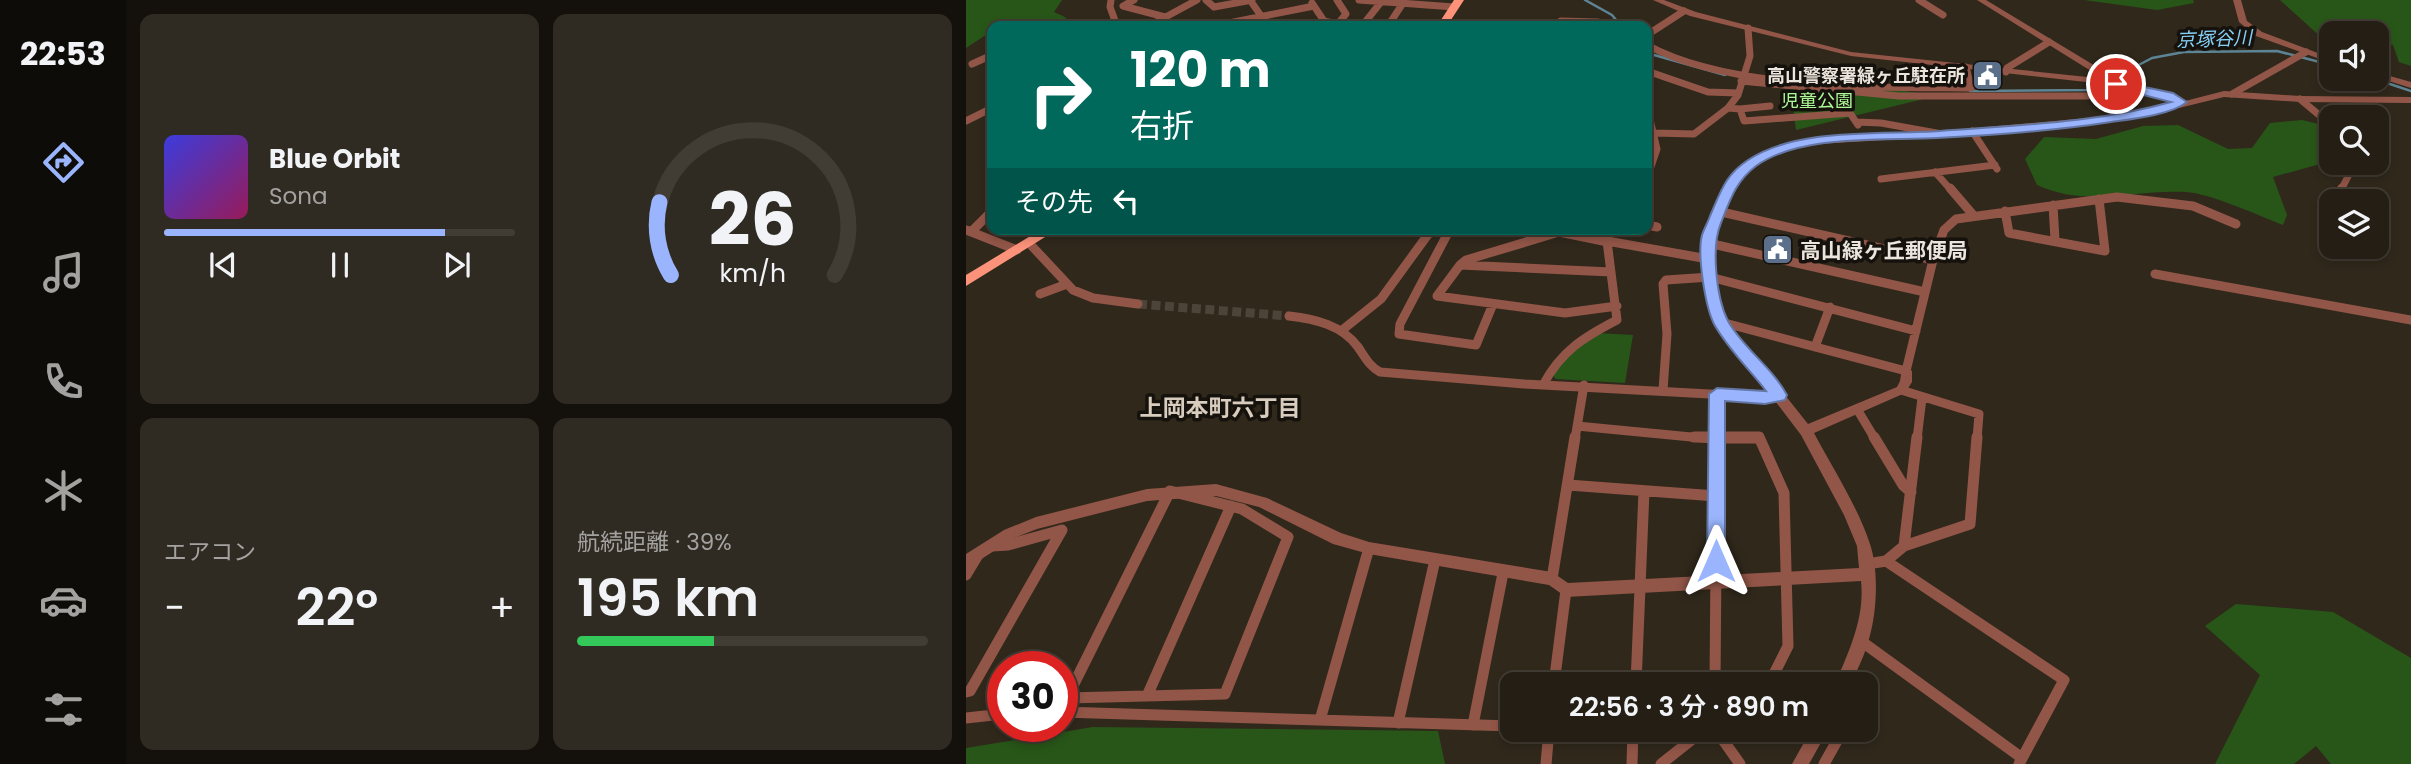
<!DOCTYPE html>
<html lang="ja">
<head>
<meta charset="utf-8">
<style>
  body { margin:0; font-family:Poppins,"Noto Sans JP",sans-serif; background:#302b22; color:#f1f3f6; height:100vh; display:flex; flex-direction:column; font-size:26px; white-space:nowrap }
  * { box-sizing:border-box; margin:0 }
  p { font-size:23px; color:#a3a2a0 }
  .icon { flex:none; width:38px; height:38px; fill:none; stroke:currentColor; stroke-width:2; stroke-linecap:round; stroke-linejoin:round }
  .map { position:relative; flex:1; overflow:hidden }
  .panel { display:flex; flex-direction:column; gap:14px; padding:14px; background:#14100b; width:840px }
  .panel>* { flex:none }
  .guide { position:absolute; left:21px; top:21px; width:665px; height:214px; border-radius:14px; box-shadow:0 4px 10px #0003,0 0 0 2px #413c34; background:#00695c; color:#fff; overflow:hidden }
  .controls { position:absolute; left:1353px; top:21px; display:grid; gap:14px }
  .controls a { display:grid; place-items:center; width:70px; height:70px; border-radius:14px; background:#241e14; box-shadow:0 4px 10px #0003,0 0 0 2px #413c34; font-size:35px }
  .speed { position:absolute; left:21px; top:651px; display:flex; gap:14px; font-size:35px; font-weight:700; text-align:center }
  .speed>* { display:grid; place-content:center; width:91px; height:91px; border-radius:50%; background:#241e14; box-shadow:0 4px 10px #0003,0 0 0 2px #413c34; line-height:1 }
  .speed .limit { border:10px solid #d22; background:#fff; color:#111 }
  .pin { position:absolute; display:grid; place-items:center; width:60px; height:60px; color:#fff; margin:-30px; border:4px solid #fff; border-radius:50%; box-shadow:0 2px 7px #0007 }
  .me { position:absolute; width:77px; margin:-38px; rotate:0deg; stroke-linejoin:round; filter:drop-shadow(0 0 5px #0008) }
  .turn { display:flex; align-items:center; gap:24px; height:147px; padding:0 28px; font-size:32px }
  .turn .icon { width:91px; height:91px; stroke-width:2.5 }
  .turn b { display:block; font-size:49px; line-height:60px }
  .then { display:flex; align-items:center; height:66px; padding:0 28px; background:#0003; gap:14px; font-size:26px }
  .big { font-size:52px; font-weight:600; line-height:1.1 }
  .panel .tile { flex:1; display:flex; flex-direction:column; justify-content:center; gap:10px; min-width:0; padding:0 24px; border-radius:14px; background:#302b22 }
  .panel .dial { align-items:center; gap:0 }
  .dial svg { height:182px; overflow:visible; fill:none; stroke:#413c34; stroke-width:7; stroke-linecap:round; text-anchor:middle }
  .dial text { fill:#f1f3f6; stroke:none }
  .song { display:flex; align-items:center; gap:21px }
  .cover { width:84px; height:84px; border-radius:10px; background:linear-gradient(135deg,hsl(240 70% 55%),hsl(330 70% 35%)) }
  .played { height:7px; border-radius:4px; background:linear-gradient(90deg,#9ab5fd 80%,#413c34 80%) }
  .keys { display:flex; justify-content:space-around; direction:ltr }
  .heat { display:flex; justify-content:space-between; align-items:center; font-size:38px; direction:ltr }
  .charge { height:10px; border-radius:5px; background:linear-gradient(90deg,#34c759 39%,#413c34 0) }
  .panel .tiles { flex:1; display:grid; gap:14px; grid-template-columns:repeat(2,1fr) }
  .trip { position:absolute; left:534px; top:672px; width:378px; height:70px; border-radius:14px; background:#241e14; box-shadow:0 4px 10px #0003,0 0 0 2px #413c34; font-weight:600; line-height:70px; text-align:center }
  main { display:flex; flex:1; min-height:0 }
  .tab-bar { display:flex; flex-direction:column; width:126px; justify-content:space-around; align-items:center; background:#0e0c08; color:#a3a2a0 }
  .tab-bar .icon { width:49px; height:49px }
  .tab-bar .on { color:#9ab5fd }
  .tab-bar b { font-size:32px; color:#f1f3f6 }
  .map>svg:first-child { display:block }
  .green { fill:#285618 }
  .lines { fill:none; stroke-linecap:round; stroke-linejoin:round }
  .stream { stroke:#5d8494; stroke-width:2.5 }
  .minor-tunnel { stroke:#4c4438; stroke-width:9; stroke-dasharray:9 4.5; stroke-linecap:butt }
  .minor-far2 { stroke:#925648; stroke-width:7 }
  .minor-far1 { stroke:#925648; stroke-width:9 }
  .minor { stroke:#925648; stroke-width:11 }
  .tertiary { fill:#925648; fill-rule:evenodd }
  .trunk { fill:#fc927a; fill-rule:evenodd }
  .route { fill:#9ab5fd; stroke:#6476a4; stroke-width:2 }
  .labels { text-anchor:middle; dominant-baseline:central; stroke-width:7; stroke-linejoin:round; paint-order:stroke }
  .far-poi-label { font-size:18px; font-weight:bold; fill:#ebe5dd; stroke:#15110c; text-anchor:end }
  .far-park-label { font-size:18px; fill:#acfa95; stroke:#15110c }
  .far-water-label { font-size:19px; font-style:italic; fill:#85cff6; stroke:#15110c }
  .poi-label { font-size:21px; font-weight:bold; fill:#ebe5dd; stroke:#15110c; text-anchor:start }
  .neighbourhood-label { font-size:23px; font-weight:bold; fill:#d7ccbd; stroke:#15110c }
</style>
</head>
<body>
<main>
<nav class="tab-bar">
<b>22:53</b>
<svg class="icon on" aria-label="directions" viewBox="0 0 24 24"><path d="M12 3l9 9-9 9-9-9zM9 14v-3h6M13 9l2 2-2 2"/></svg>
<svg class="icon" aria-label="music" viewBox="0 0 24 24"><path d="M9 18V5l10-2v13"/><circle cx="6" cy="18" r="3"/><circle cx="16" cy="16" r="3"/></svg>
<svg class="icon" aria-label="phone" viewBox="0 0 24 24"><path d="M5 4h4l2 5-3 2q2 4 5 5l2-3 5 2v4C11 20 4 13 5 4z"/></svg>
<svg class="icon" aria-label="climate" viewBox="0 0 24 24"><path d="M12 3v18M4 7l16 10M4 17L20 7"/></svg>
<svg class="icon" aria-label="car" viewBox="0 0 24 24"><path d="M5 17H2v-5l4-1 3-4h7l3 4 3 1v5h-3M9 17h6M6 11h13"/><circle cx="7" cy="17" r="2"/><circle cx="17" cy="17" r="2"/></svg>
<svg class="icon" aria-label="filters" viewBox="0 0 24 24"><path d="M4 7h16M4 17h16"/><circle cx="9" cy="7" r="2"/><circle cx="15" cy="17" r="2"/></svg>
</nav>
<section class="panel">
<div class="tiles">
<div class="tile">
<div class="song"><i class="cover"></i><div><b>Blue Orbit</b><p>Sona</p></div></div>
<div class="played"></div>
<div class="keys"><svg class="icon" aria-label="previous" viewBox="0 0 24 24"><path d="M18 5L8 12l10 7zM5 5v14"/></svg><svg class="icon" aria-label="pause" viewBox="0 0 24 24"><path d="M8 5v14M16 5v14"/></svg><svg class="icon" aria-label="next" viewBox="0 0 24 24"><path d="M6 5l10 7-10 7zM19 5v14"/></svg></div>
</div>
<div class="tile dial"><svg viewBox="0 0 100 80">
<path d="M14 69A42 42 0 1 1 86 69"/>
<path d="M14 69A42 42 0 0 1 9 37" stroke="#9ab5fd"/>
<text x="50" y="56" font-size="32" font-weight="700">26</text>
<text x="50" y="72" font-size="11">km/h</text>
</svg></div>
<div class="tile"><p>エアコン</p>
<div class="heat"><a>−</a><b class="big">22°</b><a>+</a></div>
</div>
<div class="tile"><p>航続距離 · 39%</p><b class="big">195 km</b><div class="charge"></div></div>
</div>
</section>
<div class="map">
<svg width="1445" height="764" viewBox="0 0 1445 764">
  <rect width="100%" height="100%" fill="#30281b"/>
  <!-- green -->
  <path class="green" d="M0,0H96L88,12L101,18L83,26L62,24L26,26V31L0,48Z
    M1118,0H1227L1228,3L1191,10Z
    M1314,0H1445V66L1433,62L1427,45L1411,43L1410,33H1365V39H1357Z
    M822,72L970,96L830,130Z
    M1336,120L1365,127V161L1307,177L1321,215L1317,225C1294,216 1243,193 1220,192C1168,189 1121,208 1071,185L1059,159L1078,137L1130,139L1177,126L1212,125L1262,149L1286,148L1304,123Z
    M631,333L667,335L659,383L590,379L586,375L598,359Z
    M1270,604L1367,612L1445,658V764H1365L1350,746L1328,764H1249L1294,675L1239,626Z
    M127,727L472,731L479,764H0V748Z"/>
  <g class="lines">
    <!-- stream -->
    <path class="stream" d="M619,0L646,15L655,26
      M681,53L759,75
      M1409,79L1445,91
      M1004,91L1125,90L1186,58L1218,52L1311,51L1365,65"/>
    <!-- minor-tunnel -->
    <path class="minor-tunnel" d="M172,304L323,316"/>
    <!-- minor-far2 -->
    <path class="minor-far2" d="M145,0L144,7L151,26
      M168,0L157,6L199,17
      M240,0L248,7L286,0
      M284,0L302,26
      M393,0L488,7
      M953,0L977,15
      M346,3L358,21L371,24
      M595,21L632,22L631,26
      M183,26L231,0
      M248,26L348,6
      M370,26L380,14L371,0
      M396,26L415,2
      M422,26L437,3
      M681,35L718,11
      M681,45C763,90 911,87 1005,88L1000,67
      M6,64L26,55
      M681,71L742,92L772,93
      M1040,72L1041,68L1083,42
      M775,81L933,96H1122L1154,85
      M1266,94L1340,52
      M1334,99L1365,125
      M681,107L691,149L681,178
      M762,108L774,109L778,121L884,113L892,125
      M774,109L804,106
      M0,121L26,108
      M890,122L915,123L976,134
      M1006,131L1031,169
      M688,133L728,134L762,108L772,95L784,56L782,28
      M969,172L985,190
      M915,179L1029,165
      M1375,190L1389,163"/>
    <!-- minor-far1 -->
    <path class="minor-far1" d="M984,188L1008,216
      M1369,201L1376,188
      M1087,205L1089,240
      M751,211L967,260
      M1039,211L1043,233L1139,251L1133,199
      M1361,214L1365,207
      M681,225L691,227
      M484,229L434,324L433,334L510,345L527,304
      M0,230L51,250
      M5,232L26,211
      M641,241L742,259
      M63,243L107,290L127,298L172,304
      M742,243L959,292
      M495,264L500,260L593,232L642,242
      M645,272L494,265L471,296L599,313L651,306
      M1189,274L1445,320
      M74,294L101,284
      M323,316C349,319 376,325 392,347C399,357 403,366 414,372L558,384L799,397L813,395
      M755,322L940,371L967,260L978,230L990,219L1151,197L1227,206L1270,224
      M375,331L415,299L466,229
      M849,347L864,307
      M577,385C595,351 618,337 651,320L641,241L643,229
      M697,390L701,334L697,284L700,280L744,277L950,331
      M935,390L1013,414L1011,439
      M891,409L909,439
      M611,426L746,439
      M609,439L618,385
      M751,439V394
      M758,439H794
      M951,439L956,398"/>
    <!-- minor -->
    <path class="minor" d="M728,437H793L818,493L822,646L808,674L796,684
      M908,437L937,485L945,492
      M602,485L750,496
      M938,546L951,437
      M920,561L1098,680L1053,764
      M901,564L920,561L938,546L1004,524L1011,437
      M0,575L12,555
      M586,579L609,437
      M895,641L1056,758
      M588,684L600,590
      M670,684L678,491
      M749,684L751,437
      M0,692L4,691L96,530L42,545L26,546
      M181,696L265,506
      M96,708L204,491L276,509L322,537L259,694L101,698
      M96,712L546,726
      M0,718L37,714
      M354,720L403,548
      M432,723L469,560
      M507,725L537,573
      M750,730L774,764
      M580,764L583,730
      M666,764L667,730
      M695,764L738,730
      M858,764L872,739L866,730"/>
    <!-- tertiary -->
    <path class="tertiary" d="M687,0H698L730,12L885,52L1131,78L1125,71L1011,0H1020L1131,67L1141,79L1206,94L1219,101L1258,91L1334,96L1445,97V103L1334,102L1258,97L1176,117L1134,123L974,137L850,144L820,150L791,164L770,180L747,236L749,277L760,321L842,424L931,387L934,381L936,368L940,366L946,371V382L939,393L848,433C867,469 891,505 904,544C913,571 911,612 903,639C899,655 891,670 885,684H869C883,651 899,618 895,581L600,597L583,585L403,554L367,544L293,507L250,496L181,501L71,529L48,538L0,569V554L38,530L70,517L181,489L250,484L301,498L375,533L403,542L586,572L602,583L893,568L891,546L878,515L835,435L749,322L739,277L737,236L763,177L785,160L814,146L850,138L974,131L1134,117L1176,111L1210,103L1200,98L1138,84L885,56L724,16Z
      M1267,0H1275L1281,21L1296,32L1365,58V63L1290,36L1273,22Z
      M1410,72L1445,82V88L1410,77Z
      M845,730H862L843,764H826Z"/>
    <!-- trunk -->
    <path class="trunk" d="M488,0H498L481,26H471Z
      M76,229H92L0,286V275Z"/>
  </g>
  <!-- route -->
  <path class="route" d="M1150,81L1207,93L1221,102C1205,115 1166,119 1145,122C1088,131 1028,135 971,138C917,141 835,134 790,166C770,181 764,200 755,223C745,246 750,297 762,321C777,348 806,367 821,395L819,400L799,404L759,401V561L757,568L750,570L743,568L741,561L743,394L751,388L800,391C784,370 761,348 748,324C739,306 731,254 736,235C738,229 742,222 744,216C755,191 759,175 782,160C832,127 916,135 974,131C1051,125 1131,123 1205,102L1146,87V82Z"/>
  <!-- icons -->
  <defs>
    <symbol id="civic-square" viewBox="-11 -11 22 22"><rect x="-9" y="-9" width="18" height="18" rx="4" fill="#5c6f8a" stroke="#15110c"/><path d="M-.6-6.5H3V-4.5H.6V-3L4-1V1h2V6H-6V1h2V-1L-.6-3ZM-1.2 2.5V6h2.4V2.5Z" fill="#fff"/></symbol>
  </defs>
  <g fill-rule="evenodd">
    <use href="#civic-square" x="1004" y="58" width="35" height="35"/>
    <use href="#civic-square" x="794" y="232" width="35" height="35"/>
  </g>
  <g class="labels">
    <!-- far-poi labels -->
    <g class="far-poi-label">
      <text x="999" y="75">高山警察署緑ヶ丘駐在所</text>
    </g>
    <!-- far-park labels -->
    <g class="far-park-label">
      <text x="851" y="100">児童公園</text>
    </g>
    <!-- far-water labels -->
    <g class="far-water-label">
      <text transform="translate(1248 39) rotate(-2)">京塚谷川</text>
    </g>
    <!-- poi labels -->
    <g class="poi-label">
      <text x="834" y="250">高山緑ヶ丘郵便局</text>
    </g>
    <!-- neighbourhood labels -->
    <g class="neighbourhood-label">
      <text x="254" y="408">上岡本町六丁目</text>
    </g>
  </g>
</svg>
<div class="controls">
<a><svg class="icon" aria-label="sound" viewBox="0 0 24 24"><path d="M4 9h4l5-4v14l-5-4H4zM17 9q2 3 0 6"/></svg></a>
<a><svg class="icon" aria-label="search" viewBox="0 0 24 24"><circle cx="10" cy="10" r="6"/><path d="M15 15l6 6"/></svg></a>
<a><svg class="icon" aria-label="layers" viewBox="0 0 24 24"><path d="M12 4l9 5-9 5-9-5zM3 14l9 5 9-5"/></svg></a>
</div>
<div class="speed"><div class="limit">30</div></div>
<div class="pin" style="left:1150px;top:84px;background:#d93025"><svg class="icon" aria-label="arrive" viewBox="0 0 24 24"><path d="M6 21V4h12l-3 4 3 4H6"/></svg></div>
<svg class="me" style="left:750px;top:561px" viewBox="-20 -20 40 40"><path d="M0-17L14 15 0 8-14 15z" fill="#9ab5fd" stroke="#fff" stroke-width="4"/></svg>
<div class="trip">22:56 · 3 分 · 890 m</div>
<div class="guide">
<div class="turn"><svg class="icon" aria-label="right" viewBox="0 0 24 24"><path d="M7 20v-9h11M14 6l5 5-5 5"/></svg><div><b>120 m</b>右折</div></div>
<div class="then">その先<svg class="icon" aria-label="left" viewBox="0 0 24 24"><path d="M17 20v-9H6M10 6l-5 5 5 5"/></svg></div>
</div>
</div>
</main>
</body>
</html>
